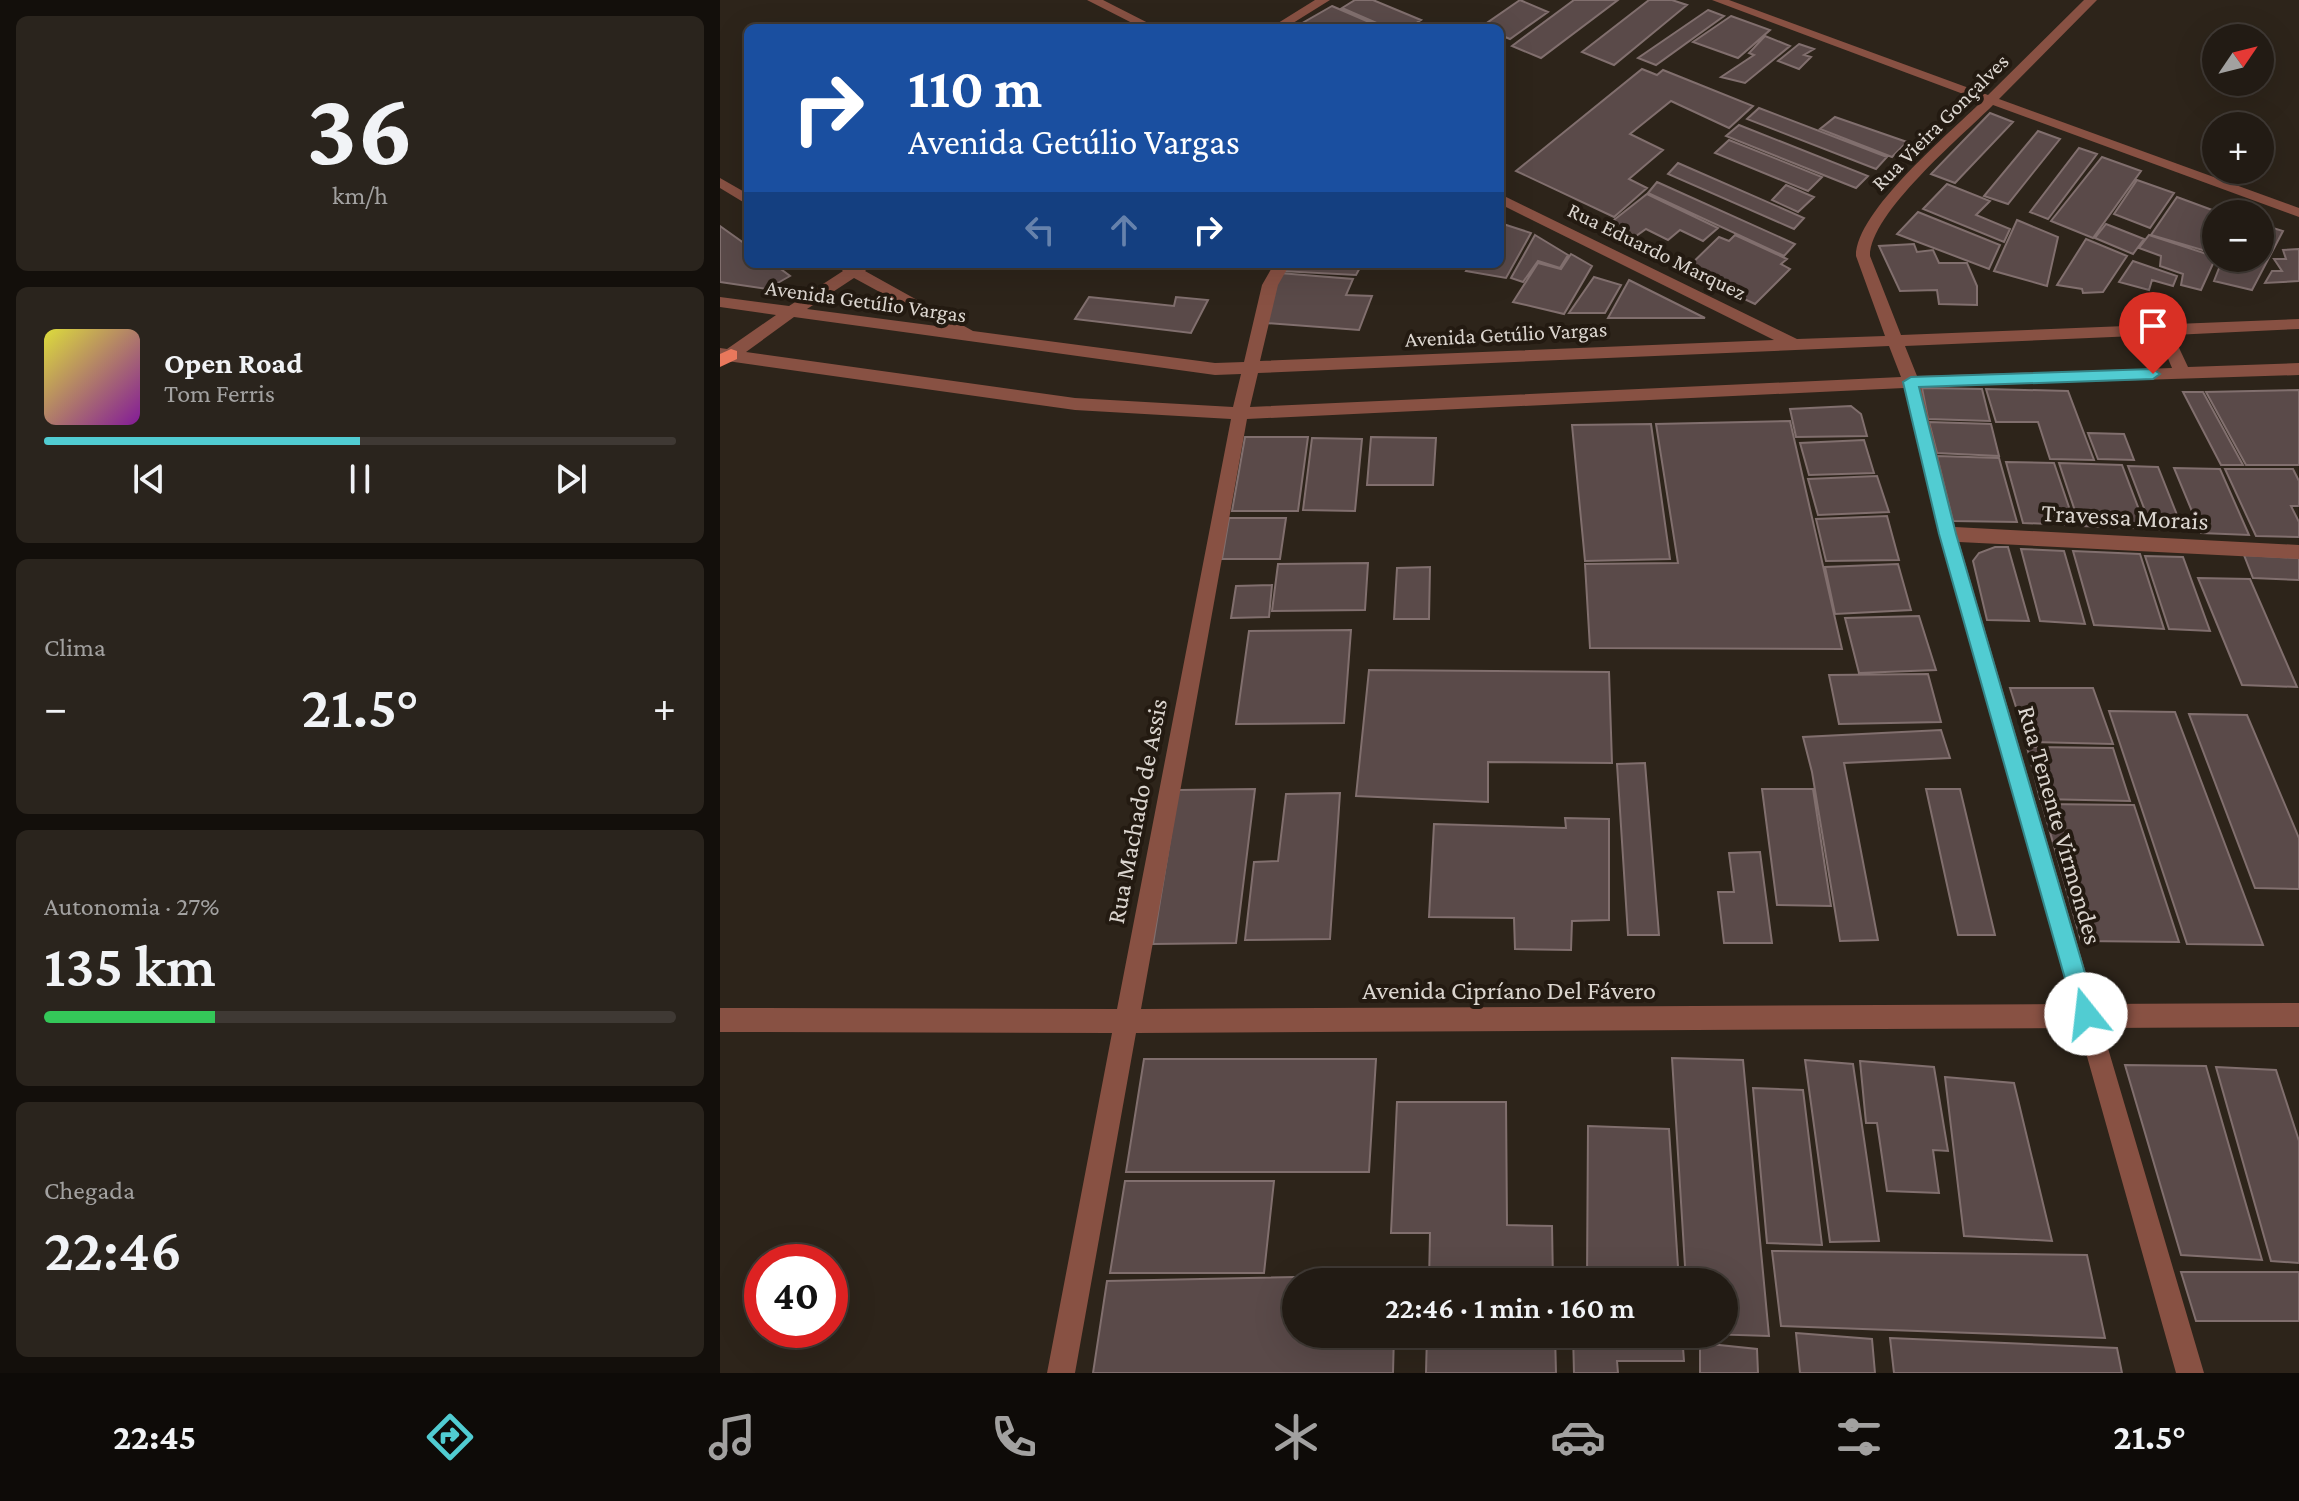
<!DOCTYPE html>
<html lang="pt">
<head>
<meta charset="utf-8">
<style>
  body { margin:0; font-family:"Crimson Pro",serif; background:#2a241d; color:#f1f3f6; height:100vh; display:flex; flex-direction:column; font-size:30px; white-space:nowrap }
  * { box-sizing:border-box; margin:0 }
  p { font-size:26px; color:#a2a1a0 }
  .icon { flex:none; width:44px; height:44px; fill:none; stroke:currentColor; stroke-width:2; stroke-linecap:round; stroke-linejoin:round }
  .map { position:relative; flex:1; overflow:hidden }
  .details { display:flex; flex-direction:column; gap:16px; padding:16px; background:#130f0b; width:720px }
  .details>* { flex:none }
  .hud { position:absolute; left:24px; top:24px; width:760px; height:244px; border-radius:12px; box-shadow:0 8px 32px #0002,0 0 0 2px #3f3934; background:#1a4fa0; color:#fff; overflow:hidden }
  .needle { width:52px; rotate:55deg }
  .controls { position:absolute; left:1482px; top:24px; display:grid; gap:16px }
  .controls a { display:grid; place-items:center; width:72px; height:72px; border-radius:50%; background:#221b14; box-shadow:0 8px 32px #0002,0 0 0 2px #3f3934; font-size:40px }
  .speed { position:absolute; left:24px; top:1244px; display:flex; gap:16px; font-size:40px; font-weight:700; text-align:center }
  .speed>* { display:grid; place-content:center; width:104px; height:104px; border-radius:50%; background:#221b14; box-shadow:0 8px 32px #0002,0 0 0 2px #3f3934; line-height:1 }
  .speed .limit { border:12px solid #d22; background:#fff; color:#111 }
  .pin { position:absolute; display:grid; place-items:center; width:68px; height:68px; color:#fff; margin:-82px -34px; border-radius:50% 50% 50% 0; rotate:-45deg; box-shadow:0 0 8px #0007 }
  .pin .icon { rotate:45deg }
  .me { position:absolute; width:88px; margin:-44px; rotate:344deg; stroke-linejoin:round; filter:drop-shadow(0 0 6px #0008) }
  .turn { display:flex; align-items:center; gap:28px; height:168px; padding:0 32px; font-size:36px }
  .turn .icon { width:104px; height:104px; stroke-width:2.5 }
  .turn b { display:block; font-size:56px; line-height:68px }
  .lanes { display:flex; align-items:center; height:76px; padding:0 32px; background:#0003; justify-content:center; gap:40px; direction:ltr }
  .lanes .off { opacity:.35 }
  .big { font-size:60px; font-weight:600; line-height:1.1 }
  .details .card { flex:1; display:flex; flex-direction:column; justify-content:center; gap:12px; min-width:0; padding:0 28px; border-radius:12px; background:#2a241d }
  .details .dial { align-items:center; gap:0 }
  .dial b { font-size:104px; line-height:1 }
  .song { display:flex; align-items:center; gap:24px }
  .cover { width:96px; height:96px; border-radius:12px; background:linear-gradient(135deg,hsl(60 70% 55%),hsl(290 70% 35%)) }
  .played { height:8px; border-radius:4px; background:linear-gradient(90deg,#51ccd2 50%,#3f3934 50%) }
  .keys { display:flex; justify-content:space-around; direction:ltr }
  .heat { display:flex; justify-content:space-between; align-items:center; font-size:44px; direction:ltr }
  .charge { height:12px; border-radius:6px; background:linear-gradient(90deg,#34c759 27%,#3f3934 0) }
  .trip { position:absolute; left:562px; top:1268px; width:456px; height:80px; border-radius:40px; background:#221b14; box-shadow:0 8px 32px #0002,0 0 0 2px #3f3934; font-weight:600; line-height:80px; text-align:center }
  .tab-bar { display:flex; height:128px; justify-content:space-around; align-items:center; background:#0e0b08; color:#a2a1a0 }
  .tab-bar .icon { width:56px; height:56px }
  .tab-bar .selected { color:#51ccd2 }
  .tab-bar b { font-size:36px; color:#f1f3f6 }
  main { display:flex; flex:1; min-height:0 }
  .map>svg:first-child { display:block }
  .building { fill:#5a4a49; stroke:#816f6e; stroke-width:2 }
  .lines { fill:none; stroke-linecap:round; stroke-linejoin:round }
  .minor { fill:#885143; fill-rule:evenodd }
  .major { fill:#e9785c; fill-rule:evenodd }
  .route { fill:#51ccd2; stroke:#358588; stroke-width:2 }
  .labels { text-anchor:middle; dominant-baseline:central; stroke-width:8; stroke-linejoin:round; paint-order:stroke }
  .far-street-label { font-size:22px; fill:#dbd5cf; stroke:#231a11 }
  .street-label { font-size:26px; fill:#dbd5cf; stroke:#231a11 }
</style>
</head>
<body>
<main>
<section class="details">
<div class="card dial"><b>36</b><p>km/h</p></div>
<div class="card">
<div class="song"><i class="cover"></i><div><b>Open Road</b><p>Tom Ferris</p></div></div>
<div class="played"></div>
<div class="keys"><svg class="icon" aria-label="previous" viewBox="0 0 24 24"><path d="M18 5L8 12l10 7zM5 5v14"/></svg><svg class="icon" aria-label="pause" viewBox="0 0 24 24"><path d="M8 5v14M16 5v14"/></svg><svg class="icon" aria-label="next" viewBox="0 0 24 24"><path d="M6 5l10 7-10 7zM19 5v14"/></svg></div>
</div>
<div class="card"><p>Clima</p>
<div class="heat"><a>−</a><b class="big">21.5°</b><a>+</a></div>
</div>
<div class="card"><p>Autonomia · 27%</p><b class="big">135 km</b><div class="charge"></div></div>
<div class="card"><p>Chegada</p><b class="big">22:46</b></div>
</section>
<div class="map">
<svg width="1579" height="1373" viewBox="0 0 1579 1373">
  <rect width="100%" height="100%" fill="#2d241a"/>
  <!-- building -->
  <path class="building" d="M635,0H653L701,20L688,28H668L622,8Z
    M800,0L828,12L790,39L780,35V28L761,27Z
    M854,0H898L821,58L792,46Z
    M929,0H952L967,5L894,65L862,52Z
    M612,6L656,25L652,28H585L579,25Z
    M988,10L1004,16L936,65L918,58Z
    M1011,16L1050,30L1018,58L973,42Z
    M1045,36L1070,46L1025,83L1001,77L1034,55L1029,53Z
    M1079,44L1094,49L1084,55L1091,57L1079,69L1058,61Z
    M922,69L937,75L943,70L1033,106L1009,128L951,101L910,134L943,150L909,179L927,188L894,217L796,171Z
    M1039,108L1167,157L1156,169L1027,119Z
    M1270,113L1293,122L1235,183L1211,174Z
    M1115,117L1187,142L1172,157L1100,129Z
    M1019,125L1148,176L1136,188L1006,136Z
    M1318,131L1340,139L1288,204L1264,196Z
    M1009,140L1102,177L1088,191L995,153Z
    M1359,148L1377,154L1328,219L1310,212Z
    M1382,157L1421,171L1373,238L1331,221Z
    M958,163L1084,218L1074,229L948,174Z
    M1417,180L1454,193L1430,228L1394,214Z
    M937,182L1075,244L1064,256L928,193Z
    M1227,184L1270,201L1256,215L1290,229L1284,242L1203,209Z
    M1066,185L1094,197L1078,212L1052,200Z
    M927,194L998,228L983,241L960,230L948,240L926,229L916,236L890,223Z
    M1457,197L1503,214H1496V254L1431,235Z
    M1198,212L1280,245L1269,269L1177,234Z
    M1297,220L1338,237L1327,286L1274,271Z
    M780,223L811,233L786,278L746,271L751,264H780Z
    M1386,224L1424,239L1413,254L1375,238Z
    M1540,224L1563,231L1532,290L1494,281L1503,258H1540Z
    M0,226L28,246V264H54L70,276L47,289L0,282Z
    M815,235L848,255L840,268L818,261L803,282L791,278Z
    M1015,235L1067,259L1061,264L1070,269L1035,304L964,271L999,237L1009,241Z
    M1429,235L1496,257L1481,290L1461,285L1463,274L1440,266L1441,256L1419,248Z
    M1366,239L1407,256L1383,292L1363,293L1362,289L1337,285Z
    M1194,244L1197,252L1213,250L1219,263H1247L1257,286V305L1219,304L1217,290L1180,291L1159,246Z
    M1579,249V281L1545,283L1552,271H1562L1554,259H1566L1563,250Z
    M851,254L872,266L844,314L793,302L818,263L841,269Z
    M1413,261L1457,276L1453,286L1432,280L1429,290L1399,282Z
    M568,264H642L636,275L559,271Z
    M559,273L633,279L626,295L652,296L639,330L546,323Z
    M874,277L901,285L885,313H849Z
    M909,280L985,318H888Z
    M369,297L454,306L456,297L488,300L471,333L355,319Z
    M1202,388L1262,389L1270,421L1208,419Z
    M1266,389L1348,391L1374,460L1330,459L1318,422H1276Z
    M1579,390V465H1526L1486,392Z
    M1463,392H1483L1523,465H1501Z
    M1131,406L1141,414L1147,436L1076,437L1070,409Z
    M1070,421L1122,649L870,648L865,564L958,563L936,424Z
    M1209,422L1271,424L1279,456L1217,453Z
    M931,424L950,559L865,561L852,425Z
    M1368,433L1404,434L1414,460L1378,459Z
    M525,437H588L578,511H512Z
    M651,437L716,438L713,485H647Z
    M592,438L642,439L635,511L583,510Z
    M1144,440L1154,473L1089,475L1080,443Z
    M1217,456L1279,458L1297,522L1233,521Z
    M1286,462L1334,463L1355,525L1303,523Z
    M1339,463L1402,465L1426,528L1360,526Z
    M1408,466L1438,467L1463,530L1432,529Z
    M1454,468L1500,469L1529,535L1481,533Z
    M1505,469H1573L1579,481V506H1571L1579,522V537L1536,536Z
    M1157,476L1169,512L1098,515L1088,479Z
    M1167,516L1179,560L1106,561L1096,519Z
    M509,518H566L560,559H502Z
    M1275,547H1288L1309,621L1267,620L1253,561L1259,553Z
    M1301,549L1344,551L1365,624L1320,621Z
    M1353,551L1420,554L1444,629L1374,625Z
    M1524,555L1579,558V580L1533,578Z
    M1425,556L1463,557L1490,631L1449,629Z
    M648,563L645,610L552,611L558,564Z
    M1178,564L1191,610L1115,614L1105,567Z
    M710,567L709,619H674L677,568Z
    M1478,578L1530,579L1577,687L1522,685Z
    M552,585L549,617L511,618L516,586Z
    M1199,616L1216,670L1139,673L1125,618Z
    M631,630L624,723L516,724L529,631Z
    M649,670L889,672L892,763L768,762V802L636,796Z
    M1208,674L1221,722L1119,724L1109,675Z
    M1290,688H1373L1393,744L1307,742Z
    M1389,711L1455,712L1543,945L1467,944Z
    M1469,714L1527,715L1579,838V889L1535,888Z
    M1221,730L1230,758L1124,763L1158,940L1120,941L1092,772L1083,737Z
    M1307,747L1393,748L1410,801L1320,799Z
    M925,763L939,935H908L897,764Z
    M535,789L516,943L433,944L458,790Z
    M1042,789H1093L1111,906L1057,905Z
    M1206,789H1240L1275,935H1238Z
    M620,793L610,939L525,940L534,862L558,861L566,794Z
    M1322,804L1414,805L1459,942L1361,941Z
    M845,818L889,819V920L852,921L851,950L795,949L794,918L709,917L714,824L846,828Z
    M1040,852L1052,943H1004L998,892H1014L1009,853Z
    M952,1058L1023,1060L1049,1336L988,1334H1004V1282H966Z
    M424,1059H656L649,1172H406Z
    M1085,1060L1133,1064L1159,1241L1110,1242Z
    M1140,1061L1214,1067L1228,1151L1213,1150L1219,1193L1167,1191L1157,1123H1146Z
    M1405,1065L1486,1066L1542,1260L1461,1255Z
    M1496,1067L1556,1070L1579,1141V1263L1551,1261Z
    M1225,1077L1294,1083L1332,1241L1244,1236Z
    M1033,1088L1083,1090L1102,1245L1047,1243Z
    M677,1102H786L787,1225L832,1226L833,1282H709L710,1233H671Z
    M868,1126L949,1129L959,1282H867Z
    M405,1181H554L544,1273H390Z
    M1052,1251L1367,1255L1385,1338L1061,1326Z
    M1461,1272H1579V1321H1476Z
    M676,1275V1282H576V1334H674L673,1373H373L387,1281Z
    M1076,1333L1152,1339L1155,1373H1080Z
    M707,1334H835L836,1373H706Z
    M853,1334H962L964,1361H897L898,1373H854Z
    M1170,1338L1397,1348L1402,1373H1174Z
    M980,1343L1037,1349L1038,1373H980Z"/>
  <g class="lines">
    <!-- minor -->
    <path class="minor" d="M367,0H383L438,28H422Z
      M595,0H610L565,28H550Z
      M992,0H1009L1268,95L1364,0H1377L1279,99L1579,208V217L1273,105C1241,137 1150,213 1150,256L1181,335L1579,319V329L1453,335L1468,367L1579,363V375L1201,387L1235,527L1579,545V559L1239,542L1375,1004L1579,1003V1027L1382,1028L1484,1373H1456L1359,1028L416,1033L355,1373H327L392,1033L0,1032V1008L397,1009L511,419L355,410L0,360V348L7,349L56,315L0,307V297L69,306L123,271L118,267L120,264H153L145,271L253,331L495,363L524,362L542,285L554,264H570L558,285L540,361L1054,340L780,204V194L1077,339L1165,336L1136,256C1136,211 1229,134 1262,101ZM134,278L224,327L87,309ZM74,317L495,375L521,374L513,407L355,398L26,352ZM1438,335L1452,368L1197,376L1185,346ZM1169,346L1181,377L530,407L538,373ZM1184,388L1219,534L1352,1004L421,1009L527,419Z
      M0,178L28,194V205L0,188Z"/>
    <!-- major -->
    <path class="major" d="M11,349L17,351V359L0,367V354Z"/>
  </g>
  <!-- route -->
  <path class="route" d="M1433,369L1440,374L1433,379L1199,387L1236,534L1377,1014L1373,1021L1366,1024L1358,1021L1355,1014L1219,534L1183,382L1191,377Z"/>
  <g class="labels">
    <!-- far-street labels -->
    <g class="far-street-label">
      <text transform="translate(1220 122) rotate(-45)">Rua Vieira Gonçalves</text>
      <text transform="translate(937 251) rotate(26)">Rua Eduardo Marquez</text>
      <text transform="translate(146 301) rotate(8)">Avenida Getúlio Vargas</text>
      <text transform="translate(786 334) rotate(-3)">Avenida Getúlio Vargas</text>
    </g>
    <!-- street labels -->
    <g class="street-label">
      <text transform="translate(1405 517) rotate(3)">Travessa Morais</text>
      <text transform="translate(417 811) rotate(-79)">Rua Machado de Assis</text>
      <text transform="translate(1340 825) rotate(74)">Rua Tenente Virmondes</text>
      <text x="789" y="990">Avenida Cipríano Del Fávero</text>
    </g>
  </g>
</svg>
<div class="controls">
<a><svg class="needle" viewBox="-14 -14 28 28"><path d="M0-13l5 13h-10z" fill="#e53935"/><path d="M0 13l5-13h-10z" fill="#a2a1a0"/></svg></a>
<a>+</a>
<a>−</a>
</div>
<div class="speed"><div class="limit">40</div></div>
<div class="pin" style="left:1433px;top:374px;background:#d93025"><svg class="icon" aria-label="arrive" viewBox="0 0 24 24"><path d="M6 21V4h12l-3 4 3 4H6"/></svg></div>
<svg class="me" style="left:1366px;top:1014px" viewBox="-20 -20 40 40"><circle r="19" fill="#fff"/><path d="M0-13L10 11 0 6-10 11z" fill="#51ccd2"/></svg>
<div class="trip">22:46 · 1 min · 160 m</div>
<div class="hud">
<div class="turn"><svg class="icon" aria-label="right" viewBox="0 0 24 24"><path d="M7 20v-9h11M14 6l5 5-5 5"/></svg><div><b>110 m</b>Avenida Getúlio Vargas</div></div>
<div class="lanes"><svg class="icon off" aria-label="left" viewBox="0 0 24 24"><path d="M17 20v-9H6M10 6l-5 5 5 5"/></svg><svg class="icon off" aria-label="ahead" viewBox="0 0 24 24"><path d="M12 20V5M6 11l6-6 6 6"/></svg><svg class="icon" aria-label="right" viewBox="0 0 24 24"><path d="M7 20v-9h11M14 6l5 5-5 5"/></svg></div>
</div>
</div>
</main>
<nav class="tab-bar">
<b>22:45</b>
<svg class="icon selected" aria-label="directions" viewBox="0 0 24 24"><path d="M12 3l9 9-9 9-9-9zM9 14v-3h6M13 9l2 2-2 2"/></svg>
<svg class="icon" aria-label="music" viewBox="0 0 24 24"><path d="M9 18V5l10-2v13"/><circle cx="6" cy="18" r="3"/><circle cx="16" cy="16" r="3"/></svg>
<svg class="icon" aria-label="phone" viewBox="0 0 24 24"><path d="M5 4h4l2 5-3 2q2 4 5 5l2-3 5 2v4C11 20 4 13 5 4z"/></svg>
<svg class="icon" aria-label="climate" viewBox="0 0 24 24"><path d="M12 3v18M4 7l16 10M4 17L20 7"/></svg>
<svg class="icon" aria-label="car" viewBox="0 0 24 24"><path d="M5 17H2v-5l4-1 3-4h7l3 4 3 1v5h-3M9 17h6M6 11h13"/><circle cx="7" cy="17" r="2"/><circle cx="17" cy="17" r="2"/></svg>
<svg class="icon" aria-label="filters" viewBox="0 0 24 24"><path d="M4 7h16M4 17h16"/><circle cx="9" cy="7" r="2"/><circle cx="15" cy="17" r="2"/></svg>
<b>21.5°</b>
</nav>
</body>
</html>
